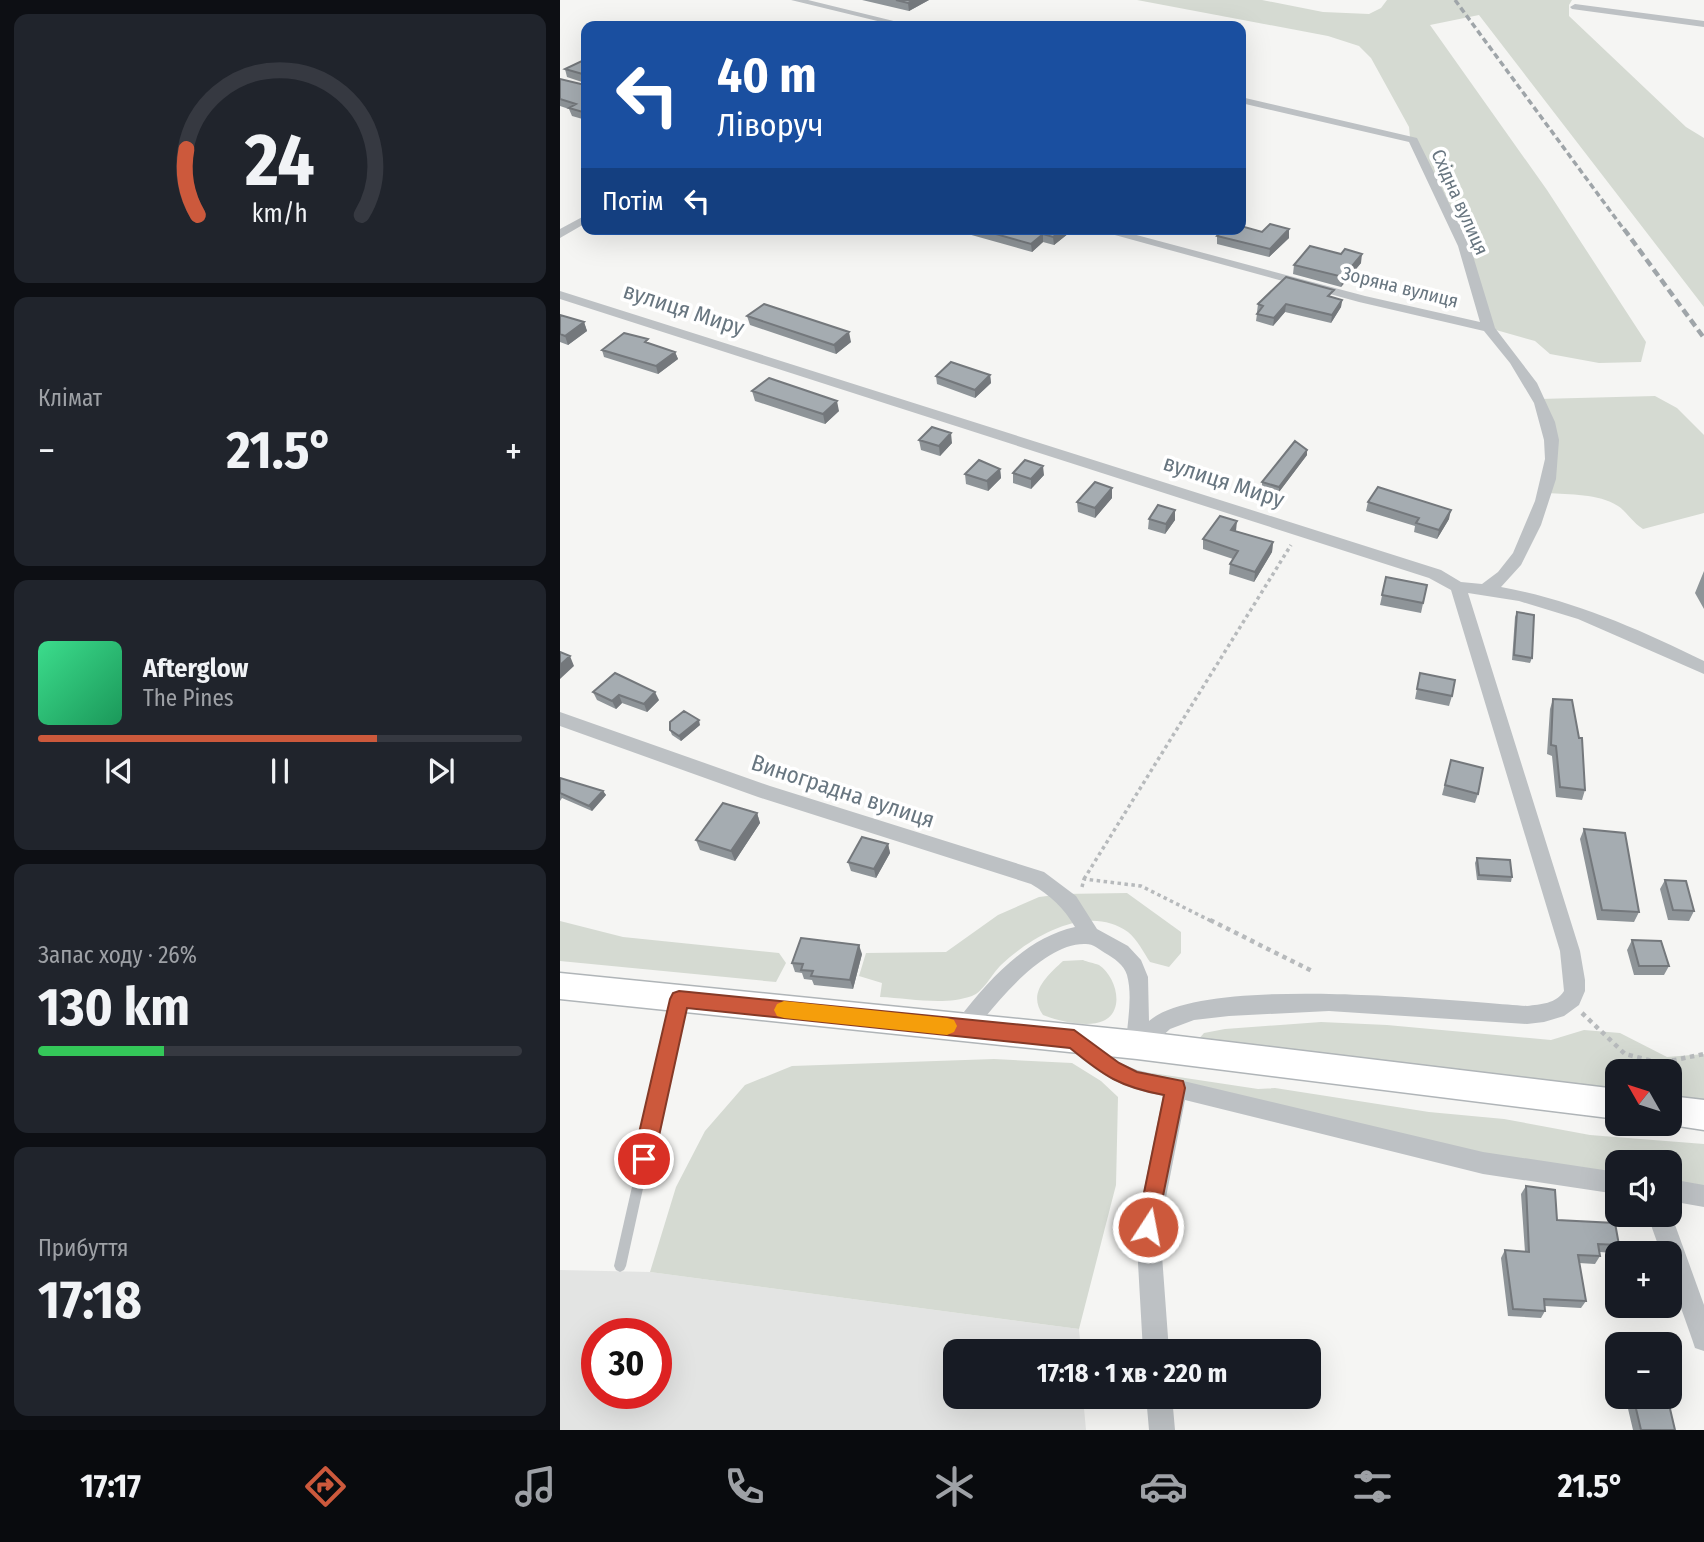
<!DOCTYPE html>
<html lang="uk">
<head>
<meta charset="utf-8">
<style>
  body { margin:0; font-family:"Fira Sans Condensed",sans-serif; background:#20242c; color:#f1f3f6; height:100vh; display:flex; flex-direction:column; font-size:26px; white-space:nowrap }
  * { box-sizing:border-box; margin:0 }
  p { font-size:23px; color:#9ea1a6 }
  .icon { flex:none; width:38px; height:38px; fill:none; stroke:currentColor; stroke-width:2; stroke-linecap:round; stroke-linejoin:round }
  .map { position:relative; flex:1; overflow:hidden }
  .side { display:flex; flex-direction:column; gap:14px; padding:14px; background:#0d0f14; width:560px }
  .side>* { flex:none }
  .hud { position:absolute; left:21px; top:21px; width:665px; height:214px; border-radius:14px; box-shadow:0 7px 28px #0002; background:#1a4fa0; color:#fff; overflow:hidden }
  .needle { width:46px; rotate:309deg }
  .controls { position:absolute; left:1045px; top:1059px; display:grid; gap:14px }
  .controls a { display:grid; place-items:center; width:77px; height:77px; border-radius:14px; background:#171b24; box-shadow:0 7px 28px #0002; font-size:35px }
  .speed { position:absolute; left:21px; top:1318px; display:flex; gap:14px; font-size:35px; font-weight:700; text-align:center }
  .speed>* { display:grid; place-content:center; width:91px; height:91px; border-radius:50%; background:#171b24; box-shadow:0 7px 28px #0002; line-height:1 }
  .speed .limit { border:10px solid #d22; background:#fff; color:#111 }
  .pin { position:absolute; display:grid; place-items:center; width:60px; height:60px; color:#fff; margin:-30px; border:4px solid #fff; border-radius:50%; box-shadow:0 2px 7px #0007 }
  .me { position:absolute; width:77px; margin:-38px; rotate:11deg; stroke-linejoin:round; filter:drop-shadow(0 0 5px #0008) }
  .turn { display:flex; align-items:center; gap:24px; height:147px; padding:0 21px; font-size:32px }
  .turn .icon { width:91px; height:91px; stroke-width:2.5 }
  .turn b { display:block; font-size:49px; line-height:60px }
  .then { display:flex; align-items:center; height:66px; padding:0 21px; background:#0003; gap:14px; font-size:26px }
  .big { font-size:52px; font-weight:700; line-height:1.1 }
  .side .card { flex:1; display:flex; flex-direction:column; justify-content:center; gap:10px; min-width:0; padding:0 24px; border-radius:14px; background:#20242c }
  .side .dial { align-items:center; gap:0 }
  .dial svg { height:182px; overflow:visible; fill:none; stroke:#363941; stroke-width:7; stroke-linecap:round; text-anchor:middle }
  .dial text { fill:#f1f3f6; stroke:none }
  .song { display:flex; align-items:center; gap:21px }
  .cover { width:84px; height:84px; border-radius:10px; background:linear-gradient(135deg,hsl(150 70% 55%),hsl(150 70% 35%)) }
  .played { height:7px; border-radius:4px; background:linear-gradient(90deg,#cc593c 70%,#363941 70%) }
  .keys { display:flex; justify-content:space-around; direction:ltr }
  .heat { display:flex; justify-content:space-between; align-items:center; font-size:38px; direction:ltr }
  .charge { height:10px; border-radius:5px; background:linear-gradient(90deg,#34c759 26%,#363941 0) }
  .trip { position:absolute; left:383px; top:1339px; width:378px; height:70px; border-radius:14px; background:#171b24; box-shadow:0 7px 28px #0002; font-weight:700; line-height:70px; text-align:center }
  .tabs { display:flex; height:112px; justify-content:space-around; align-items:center; background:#090b0e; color:#9ea1a6 }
  .tabs .icon { width:49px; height:49px }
  .tabs .selected { color:#cc593c }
  .tabs b { font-size:32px; color:#f1f3f6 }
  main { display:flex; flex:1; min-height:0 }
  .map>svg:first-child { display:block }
  .built { fill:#e3e4e3; fill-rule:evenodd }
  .green { fill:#d5dad2 }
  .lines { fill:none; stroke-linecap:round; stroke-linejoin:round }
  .secondary-casing { stroke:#b0b5b8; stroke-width:3 }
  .path-far1 { stroke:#b7babc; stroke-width:3.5; stroke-dasharray:3.5 3.5; stroke-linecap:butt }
  .path { stroke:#b7babc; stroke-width:4.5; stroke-dasharray:4.5 4.5; stroke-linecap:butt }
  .lane { fill:#bdc1c4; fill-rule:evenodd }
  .street { fill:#bdc1c4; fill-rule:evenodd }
  .secondary { fill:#fff; fill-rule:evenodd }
  .rail-far1 { stroke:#9fa5a9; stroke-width:3.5; stroke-dasharray:6 3.5; stroke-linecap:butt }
  .rail { stroke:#9fa5a9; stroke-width:4.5; stroke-dasharray:8 4.5; stroke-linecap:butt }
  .wall { fill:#8e9498 }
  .shaded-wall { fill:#74787c }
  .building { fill:#a5acb1; stroke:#74787c; stroke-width:2 }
  .route { fill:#cc593c; stroke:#853a27; stroke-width:2 }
  .slow { fill:#f59e0b }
  .labels { text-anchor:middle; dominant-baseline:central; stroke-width:7; stroke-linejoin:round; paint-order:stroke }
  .far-street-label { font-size:19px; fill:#687680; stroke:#fff }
  .street-label { font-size:23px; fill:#687680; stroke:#fff }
</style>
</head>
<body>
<main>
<section class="side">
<div class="card dial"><svg viewBox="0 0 100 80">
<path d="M14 69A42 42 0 1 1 86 69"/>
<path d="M14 69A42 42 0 0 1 9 40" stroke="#cc593c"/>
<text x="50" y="56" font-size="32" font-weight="700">24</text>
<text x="50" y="72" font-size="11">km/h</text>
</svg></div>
<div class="card"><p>Клімат</p>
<div class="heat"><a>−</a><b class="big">21.5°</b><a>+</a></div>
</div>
<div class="card">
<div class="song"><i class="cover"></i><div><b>Afterglow</b><p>The Pines</p></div></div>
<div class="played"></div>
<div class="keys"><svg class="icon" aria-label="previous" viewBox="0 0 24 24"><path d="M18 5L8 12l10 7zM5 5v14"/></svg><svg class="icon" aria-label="pause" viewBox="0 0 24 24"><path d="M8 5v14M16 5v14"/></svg><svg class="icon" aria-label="next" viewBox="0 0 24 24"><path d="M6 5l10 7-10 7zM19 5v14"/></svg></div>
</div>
<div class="card"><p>Запас ходу · 26%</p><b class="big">130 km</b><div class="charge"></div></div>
<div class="card"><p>Прибуття</p><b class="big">17:18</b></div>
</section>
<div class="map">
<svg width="1144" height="1430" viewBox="0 0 1144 1430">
  <rect width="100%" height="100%" fill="#f5f5f3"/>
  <!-- built -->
  <path class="built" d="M0,1270L90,1272L519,1329L521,1351H396V1396L523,1397L526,1430H0ZM37,1334H96V1393H37Z"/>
  <!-- green -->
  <path class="green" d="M577,0H702L763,12L809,14L821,8L827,0H1012L1009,5V16L1126,127L1144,138V307L919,15L870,25L987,190L1086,342L1081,362L1039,363L990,354L975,341L929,328L903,244L850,137L849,127L811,58L799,46L768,36Z
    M1095,396L1117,408L1144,435V513L1083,529C1072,522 1066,511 1058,506C1038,493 1010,495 987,493L993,463L979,399Z
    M567,893L621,932V953L609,967L590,962C584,953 577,939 568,932C528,903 472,936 441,965C432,974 423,992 412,996C384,1006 349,998 320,997L322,983L299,976L306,953L386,952L438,915L479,897L503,894Z
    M0,921L63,937L219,953L226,963L216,982L0,961Z
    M523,960C527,962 534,963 539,965C556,976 566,1011 543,1021C528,1028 498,1021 483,1015C467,993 487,976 503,961Z
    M761,1022L827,1025L991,1040L1024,1030L1060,1033L1107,1057L1144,1054V1104L1110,1100V1071H1057V1094L636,1042L644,1033L665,1029Z
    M434,1059L512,1063L541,1081L558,1097L556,1185L519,1329L90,1272L116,1187L145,1131L185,1085L232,1066Z
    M592,1073L698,1089L715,1088L869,1112L944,1119L1030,1135L1144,1144V1196L1110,1190V1162H1057V1183L590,1083Z"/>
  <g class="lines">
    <defs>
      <path id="secondary" d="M0,973L577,1031L1057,1089V1119L577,1059L0,999Z
        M1110,1096L1144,1100V1130L1105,1124H1110Z"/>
    </defs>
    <!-- secondary casing -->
    <use href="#secondary" class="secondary-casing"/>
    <!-- path-far1 -->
    <path class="path-far1" d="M524,879L731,545
      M522,887L524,879L581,886L653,922"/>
    <!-- path -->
    <path class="path" d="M650,920L752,971
      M1022,1013L1065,1054L1100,1063L1144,1054"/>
    <!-- lane -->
    <path class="lane" d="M119,997L123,999L124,1002L66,1266L64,1270L60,1272L56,1270L54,1266L114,1002L115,999Z"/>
    <!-- street -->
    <path class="street" d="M231,0H248L354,26H338Z
      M1015,4L1144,21V27L1012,9L1010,7Z
      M681,97L857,138L910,246L935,328L977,383L995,422L999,440L996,479L981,525L961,565L941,587C1012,600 1079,629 1144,661V674L1018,619L959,601L908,593L1020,951L1025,980V991L1019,1005L1004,1016L984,1022L967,1024L769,1011L669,1016L634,1020L610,1029L585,1052L577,1055L569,1052L566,1045C567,1023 573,997 567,975C564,965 554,958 545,953C539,949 533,944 526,944C484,942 435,1004 411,1035L404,1038L397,1035L393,1028L397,1021C427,982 465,938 515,927C504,908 490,895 471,884L198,797L0,726V712L210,786L484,872L516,896L537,929L568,946L581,960L588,977L589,1021C643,974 891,1001 967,1006C981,1004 996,1004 1004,991L1000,951L891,590L869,578L0,299V291L881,570L901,582L922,584L938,572L953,553L975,501L985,459L984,440L974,403L950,363L924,331L799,302L533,229H554L805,296L920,322L898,246L849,142L681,103Z
      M26,215V223L0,238V229Z
      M514,1029L522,1032L560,1063L577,1070L923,1152L1057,1172V1194L923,1174L625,1100L600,1228L609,1351H583L576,1228L603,1096C556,1086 543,1076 506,1046L503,1039L506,1032Z
      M1110,1179L1144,1185V1207L1110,1201Z
      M1110,1211L1144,1305V1351L1135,1348L1132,1339L1110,1277V1253H1101L1087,1214H1110Z
      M586,1396H612L615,1430H589Z"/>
    <!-- secondary -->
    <use href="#secondary" class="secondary"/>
    <!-- rail-far1 -->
    <path class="rail-far1" d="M895,0L1065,231"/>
    <!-- rail -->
    <path class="rail" d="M1064,229L1144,338"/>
  </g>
  <!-- wall -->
  <path class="wall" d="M302,0H369L349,11Z
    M26,59V120L12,116L9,109L0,106V79L25,85V83L7,77L5,69Z
    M390,229H508L509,233L494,245L483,242L472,252Z
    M729,229V238L709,257L657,244V236Z
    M781,254L801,263L781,287L733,274L734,265Z
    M773,297L782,300L781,307L771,323L725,312L713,326L696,321L697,314L698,312H697L698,304Z
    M0,315L24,322L27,331L8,345L0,342Z
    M187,316L291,342L276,354L190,325Z
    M89,343L115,352L118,359L98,374L44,357L42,350Z
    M430,375L431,383L415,398L377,384L376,376Z
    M192,391L279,411L265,424L195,401Z
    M359,440L392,443L380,456L361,450Z
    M747,450V455L719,492L702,487V482Z
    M440,469L441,478L428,491L406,484L405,474Z
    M453,473L484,475L471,489L453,483Z
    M552,498L535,518L518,512L517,502Z
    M808,502L889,519L877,539L854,532L855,526L806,511Z
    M589,519L615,520L605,534L588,529Z
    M676,531L713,542L712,552L694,582L669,574L670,564L673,559L643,549V539Z
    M1144,571V609L1135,593Z
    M826,577L867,585L861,613L820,605Z
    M957,612L972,658L970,663L952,660L955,617Z
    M860,673L892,696L889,706L855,699Z
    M33,692L99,700L87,712L62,703L56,709L37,700Z
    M993,699L1025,790L1022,800L996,797L992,756L987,754L990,709Z
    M140,725L121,741L112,735L110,730Z
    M891,760L918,794L915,803L882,795Z
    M0,778L43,791L46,795L32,811L2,798L0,801Z
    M197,813L200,823L175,861L140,850L136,840Z
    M1024,829L1079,912L1074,922L1037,920L1020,839Z
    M328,844L330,853L316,878L291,871L288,862Z
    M917,858L952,877L951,882L917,880L915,863Z
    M1105,880L1134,911L1129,921L1108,920L1100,889Z
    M1072,940L1109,966L1104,975H1074L1067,950Z
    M302,954L293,989L254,985L252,980L244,979L242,973L235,972L232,963Z
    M966,1186L997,1220L1059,1245L1053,1253L1040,1252V1256L1035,1264L1019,1263L1026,1301L1021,1308L985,1306V1311L981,1318L948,1316L941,1258L945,1250L965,1252L961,1194Z
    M1056,1343L1057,1348V1378H1056L1050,1350Z
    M1065,1396H1107L1115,1430H1073Z"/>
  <!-- shaded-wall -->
  <path class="shaded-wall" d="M354,0H369L349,11L348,3Z
    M503,229H508L509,233L494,245L493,237Z
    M729,229V238L709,257L710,249Z
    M483,234V242L472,252L471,244Z
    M802,254L801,263L781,287L783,277Z
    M782,300L781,307L771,323L772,315Z
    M726,304L725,312L713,326L714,318Z
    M24,322L27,331L8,345L5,336Z
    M289,332L291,342L276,354L274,345Z
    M115,352L118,359L98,374L96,366Z
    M430,375L431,383L415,398V390Z
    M277,401L279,411L265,424L263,414Z
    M391,433L392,443L380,456L379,446Z
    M747,450V455L719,492V487Z
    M483,466L484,475L471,489V479Z
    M440,469L441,478L428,491L427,481Z
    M552,488V498L535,518V508Z
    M615,510V520L605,534L606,524Z
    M891,510L889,519L877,539L879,530Z
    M677,521L676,531L671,530Z
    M713,542L712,552L694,582L695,572Z
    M10,656L14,666L0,679V665Z
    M95,692L99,700L87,712L84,704Z
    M59,695L62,703L56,709L52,701Z
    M139,720L140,725L121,741L119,736Z
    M43,791L46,795L32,811L29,806Z
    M197,813L200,823L175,861L171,851Z
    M328,844L330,853L316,878L314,869Z
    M299,945L302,954L293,989L290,980Z"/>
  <!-- building -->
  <path class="building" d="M336,0H354L348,3Z
    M26,59V113L9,108L16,104L0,99V79L25,85L26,75L5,69Z
    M710,224L729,229L710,249L657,236L664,229H681V226L702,232Z
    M418,229H503L493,237L483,234L471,244Z
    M750,246L781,254L785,249L802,254L783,277L734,265Z
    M726,277L774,290L768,296L782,300L772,315L726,304L714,318L697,314L703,306L698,304Z
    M204,304L289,332L274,345L187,316Z
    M0,315L24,322L5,336L0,334Z
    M64,333L88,339L85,342L115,352L96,366L42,350Z
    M391,362L430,375L415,390L376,376Z
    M209,378L277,401L263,414L192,391Z
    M372,427L391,433L379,446L359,440Z
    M735,441L747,450L719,487L702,482Z
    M419,460L440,469L427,481L405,474Z
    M465,460L483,466L471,479L453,473Z
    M535,482L552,488L535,508L517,502Z
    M818,487L891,510L879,530L856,523L859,518L808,502Z
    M598,505L615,510L606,524L589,519Z
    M660,516L677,521L671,530L713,542L695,572L670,564L678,551L643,539Z
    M826,577L867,585L863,603L822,595Z
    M957,612L974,615L972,658L954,655Z
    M0,652L10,656L0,665Z
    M55,673L95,692L84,704L59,695L52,701L33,692Z
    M860,673L895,680L892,696L857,689Z
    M993,699L1012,700L1019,738H1022L1025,790L1000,787L996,746L991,745Z
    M124,711L139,720L119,736L110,730V722Z
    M891,760L923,768L918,794L885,785Z
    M0,778L43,791L29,806L0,793Z
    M163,803L197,813L171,851L136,840Z
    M1024,829L1065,833L1079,912L1042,910Z
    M302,837L328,844L314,869L288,862Z
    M917,858L950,860L952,877L919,875Z
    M1105,880L1126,881L1134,911L1113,910Z
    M241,938L299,945L290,980L251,976L253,971L241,970L243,964L232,963Z
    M1072,940L1101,941L1109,966H1079Z
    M966,1186L995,1190L997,1220L1055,1223L1059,1245L1038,1244L1040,1256L1018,1255L1026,1301L984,1299L985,1311L953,1309L945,1250L969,1252Z
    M1073,1396H1107L1115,1430H1081Z"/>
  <!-- route -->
  <path class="route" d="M119,991L514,1030L559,1063L577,1072L623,1081L625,1088L595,1235L588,1238L580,1235L577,1227L604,1095C560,1087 544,1076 510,1048L127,1008L94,1159L91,1166L84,1169L76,1166L73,1159L110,999L113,993Z"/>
  <!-- slow -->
  <path class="slow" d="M224,1001L387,1018L394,1020L397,1026L394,1032L387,1035L224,1018L217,1016L214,1010L217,1004Z"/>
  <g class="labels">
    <!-- far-street labels -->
    <g class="far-street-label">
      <text transform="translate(900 202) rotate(66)">Східна вулиця</text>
      <text transform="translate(840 287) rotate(14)">Зоряна вулиця</text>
    </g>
    <!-- street labels -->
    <g class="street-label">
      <text transform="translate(124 309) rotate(18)">вулиця Миру</text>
      <text transform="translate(664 481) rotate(18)">вулиця Миру</text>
      <text transform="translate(283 791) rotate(18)">Виноградна вулиця</text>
    </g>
  </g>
</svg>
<div class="controls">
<a><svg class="needle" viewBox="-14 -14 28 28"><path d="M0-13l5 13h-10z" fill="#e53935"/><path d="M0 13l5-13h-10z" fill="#9ea1a6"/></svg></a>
<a><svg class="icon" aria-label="sound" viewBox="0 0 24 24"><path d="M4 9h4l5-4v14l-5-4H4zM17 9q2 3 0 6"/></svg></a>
<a>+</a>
<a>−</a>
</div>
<div class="speed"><div class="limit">30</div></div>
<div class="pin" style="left:84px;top:1159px;background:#d93025"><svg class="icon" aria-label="arrive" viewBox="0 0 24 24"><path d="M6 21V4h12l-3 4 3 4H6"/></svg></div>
<svg class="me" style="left:588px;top:1227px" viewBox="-20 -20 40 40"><circle r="17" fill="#cc593c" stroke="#fff" stroke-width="3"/><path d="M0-11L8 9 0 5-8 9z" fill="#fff"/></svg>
<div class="trip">17:18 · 1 хв · 220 m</div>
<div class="hud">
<div class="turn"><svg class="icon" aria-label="left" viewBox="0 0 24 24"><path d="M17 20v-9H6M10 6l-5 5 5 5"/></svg><div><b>40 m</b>Ліворуч</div></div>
<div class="then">Потім<svg class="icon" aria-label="left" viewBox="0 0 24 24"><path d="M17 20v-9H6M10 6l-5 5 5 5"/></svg></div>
</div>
</div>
</main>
<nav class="tabs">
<b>17:17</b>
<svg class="icon selected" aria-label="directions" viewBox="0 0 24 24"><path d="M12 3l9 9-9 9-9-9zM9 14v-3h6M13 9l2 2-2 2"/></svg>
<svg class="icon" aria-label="music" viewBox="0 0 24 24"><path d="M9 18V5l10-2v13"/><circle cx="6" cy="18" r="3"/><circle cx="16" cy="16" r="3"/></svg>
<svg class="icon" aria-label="phone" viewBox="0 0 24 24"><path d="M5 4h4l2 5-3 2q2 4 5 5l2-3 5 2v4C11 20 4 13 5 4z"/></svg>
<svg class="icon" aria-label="climate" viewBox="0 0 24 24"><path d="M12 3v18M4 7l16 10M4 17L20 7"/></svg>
<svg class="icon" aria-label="car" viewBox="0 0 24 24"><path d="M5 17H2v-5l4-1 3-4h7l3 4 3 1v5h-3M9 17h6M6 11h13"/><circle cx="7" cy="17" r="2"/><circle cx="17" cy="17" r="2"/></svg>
<svg class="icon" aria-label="filters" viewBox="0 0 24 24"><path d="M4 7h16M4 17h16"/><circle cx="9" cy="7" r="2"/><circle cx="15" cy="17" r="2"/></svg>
<b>21.5°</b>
</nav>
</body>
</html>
